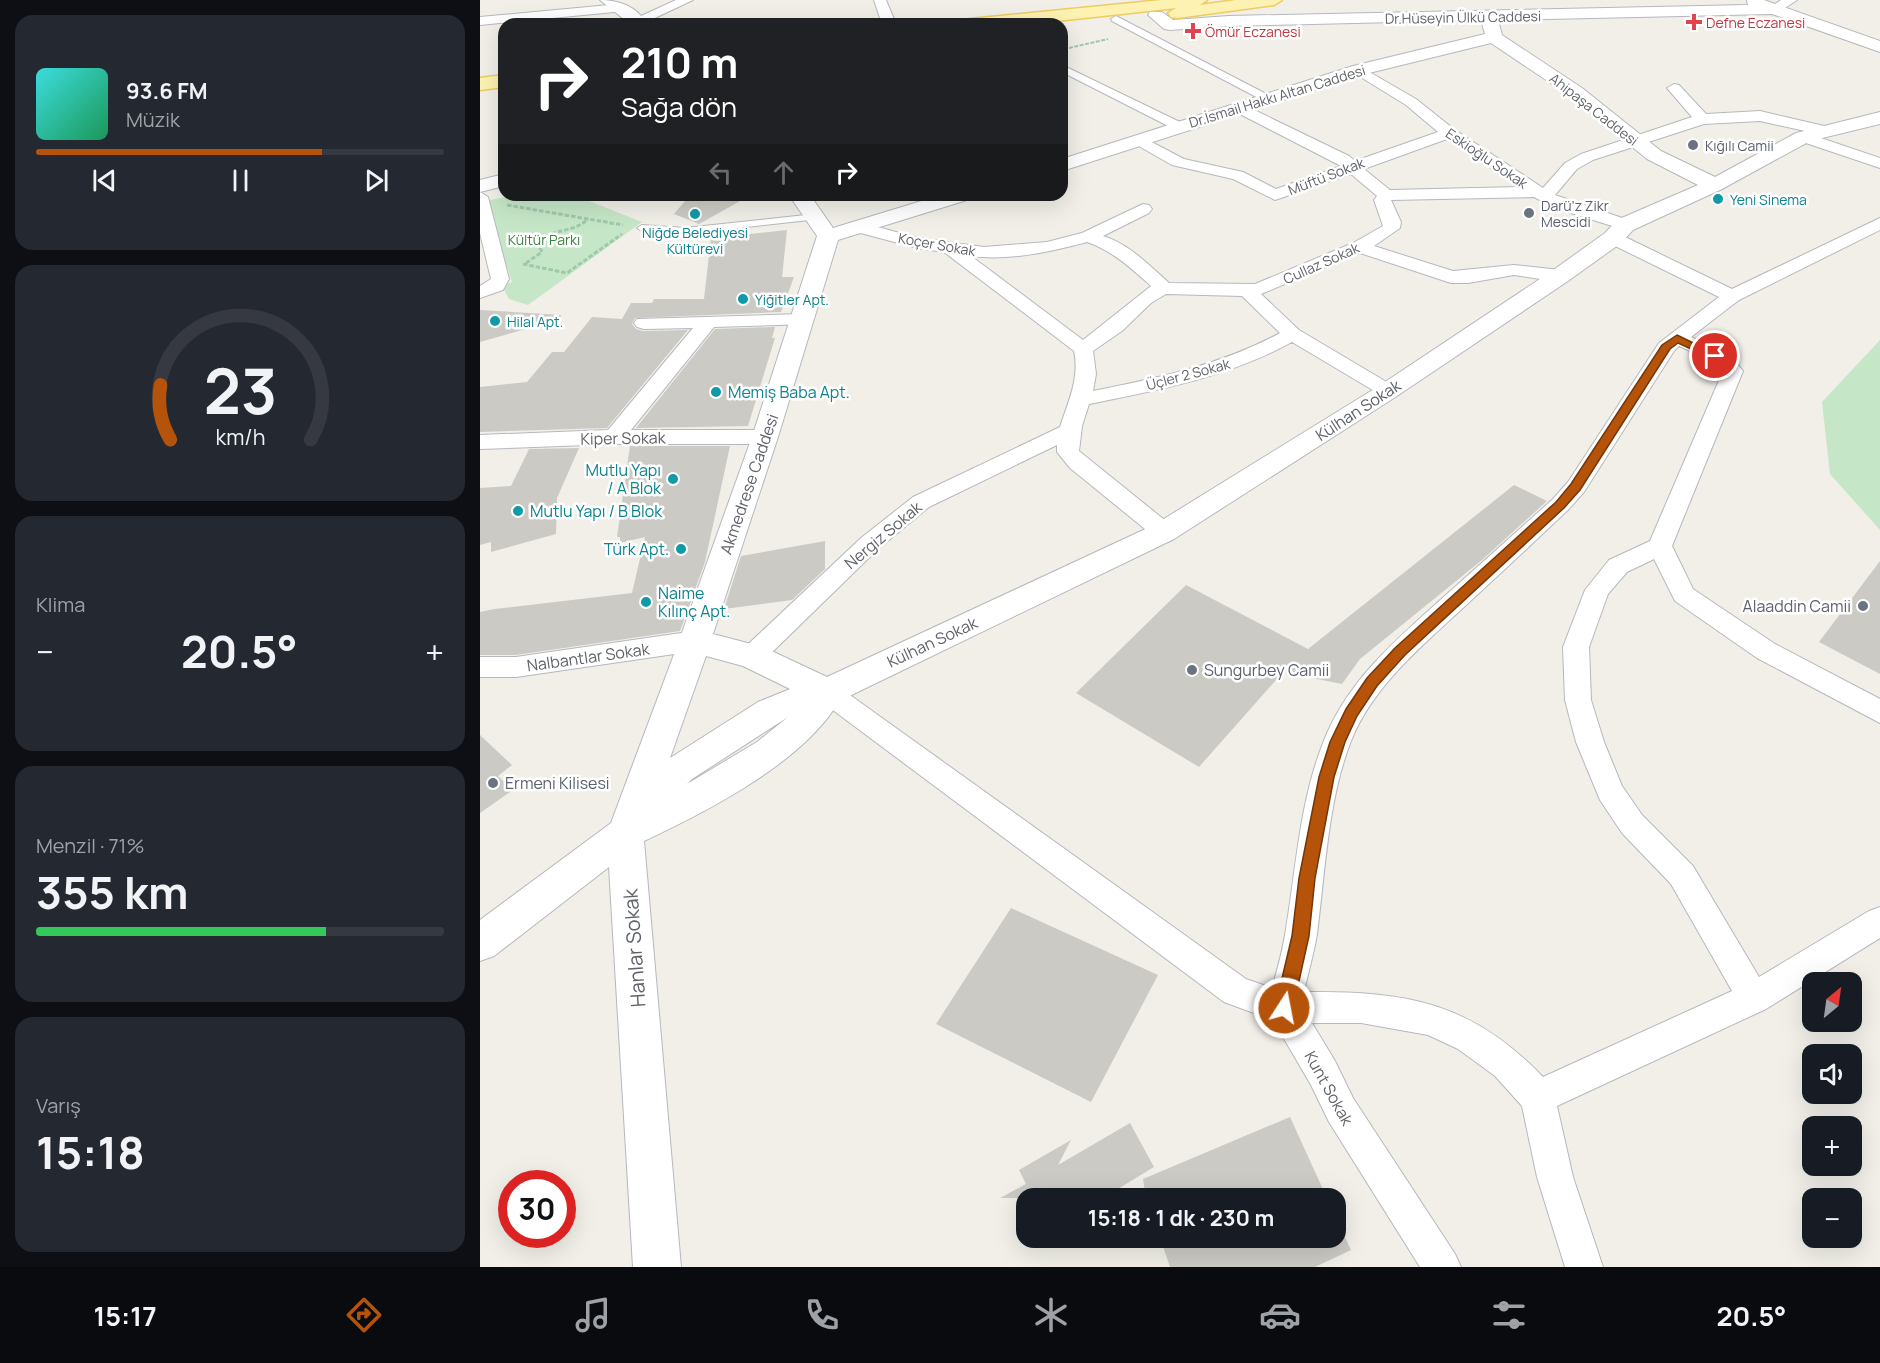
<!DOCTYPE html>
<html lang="tr">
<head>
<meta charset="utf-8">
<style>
  body { margin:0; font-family:Manrope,sans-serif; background:#242831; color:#f1f3f6; height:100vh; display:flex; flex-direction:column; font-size:22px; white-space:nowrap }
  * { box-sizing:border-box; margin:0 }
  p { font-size:20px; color:#9ea1a6 }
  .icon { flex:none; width:33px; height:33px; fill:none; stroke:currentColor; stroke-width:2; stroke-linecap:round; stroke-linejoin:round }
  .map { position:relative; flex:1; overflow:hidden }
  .details { display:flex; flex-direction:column; gap:15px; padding:15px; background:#0d0f14; width:480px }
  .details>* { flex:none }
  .guide { position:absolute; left:18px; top:18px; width:570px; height:183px; border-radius:18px; box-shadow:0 6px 24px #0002; background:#202124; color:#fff; overflow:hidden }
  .needle { width:39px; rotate:29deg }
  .controls { position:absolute; left:1322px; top:972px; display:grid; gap:12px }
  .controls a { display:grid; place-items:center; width:60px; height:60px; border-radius:12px; background:#171b24; box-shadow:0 6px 24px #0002; font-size:30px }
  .speed { position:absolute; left:18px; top:1170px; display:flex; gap:12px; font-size:30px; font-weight:700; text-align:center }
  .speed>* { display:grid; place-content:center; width:78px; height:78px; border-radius:50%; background:#171b24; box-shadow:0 6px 24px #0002; line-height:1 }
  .speed .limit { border:9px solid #d22; background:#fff; color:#111 }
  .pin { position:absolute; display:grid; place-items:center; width:51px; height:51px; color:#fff; margin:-26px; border:3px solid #fff; border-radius:50%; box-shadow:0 2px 6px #0007 }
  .me { position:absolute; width:66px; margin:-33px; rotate:11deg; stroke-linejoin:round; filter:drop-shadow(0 0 4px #0008) }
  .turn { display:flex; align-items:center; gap:21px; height:126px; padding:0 24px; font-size:27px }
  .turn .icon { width:78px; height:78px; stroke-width:2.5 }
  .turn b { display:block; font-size:42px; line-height:51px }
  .lanes { display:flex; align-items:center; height:57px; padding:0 24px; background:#0003; justify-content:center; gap:30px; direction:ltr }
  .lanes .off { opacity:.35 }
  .big { font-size:45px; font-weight:700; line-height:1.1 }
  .details .card { flex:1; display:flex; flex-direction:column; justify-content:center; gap:9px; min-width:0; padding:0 21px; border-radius:18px; background:#242831 }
  .details .dial { align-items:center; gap:0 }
  .dial svg { height:156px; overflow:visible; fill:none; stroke:#363941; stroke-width:7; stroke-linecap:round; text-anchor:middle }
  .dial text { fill:#f1f3f6; stroke:none }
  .song { display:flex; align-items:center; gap:18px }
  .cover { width:72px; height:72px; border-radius:9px; background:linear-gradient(135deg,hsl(180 70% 55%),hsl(150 70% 35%)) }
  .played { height:6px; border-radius:3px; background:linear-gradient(90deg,#b45309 70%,#363941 70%) }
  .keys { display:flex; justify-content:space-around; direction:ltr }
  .heat { display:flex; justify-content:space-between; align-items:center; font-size:33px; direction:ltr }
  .charge { height:9px; border-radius:4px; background:linear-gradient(90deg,#34c759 71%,#363941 0) }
  .trip { position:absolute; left:536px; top:1188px; width:330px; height:60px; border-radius:18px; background:#171b24; box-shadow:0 6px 24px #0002; font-weight:700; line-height:60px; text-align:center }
  .tab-bar { display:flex; height:96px; justify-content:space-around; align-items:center; background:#090b0e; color:#9ea1a6 }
  .tab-bar .icon { width:42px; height:42px }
  .tab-bar .on { color:#b45309 }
  .tab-bar b { font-size:27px; color:#f1f3f6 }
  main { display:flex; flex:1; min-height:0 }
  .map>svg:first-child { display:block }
  .green { fill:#c6e7c7 }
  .building { fill:#cccac5 }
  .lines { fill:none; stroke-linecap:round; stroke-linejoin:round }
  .service-casing { stroke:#b5b8bc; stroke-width:2 }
  .pedestrian-casing { stroke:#b5b8bc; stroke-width:2 }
  .minor-casing { stroke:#b5b8bc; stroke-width:2 }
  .tertiary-casing { stroke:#b5b8bc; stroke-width:2 }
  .primary-casing { stroke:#eecb63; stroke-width:3 }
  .path-far1 { stroke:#9fc8ac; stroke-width:2; stroke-dasharray:4 1.5; stroke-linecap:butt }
  .path { stroke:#9fc8ac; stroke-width:3; stroke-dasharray:4.5 2; stroke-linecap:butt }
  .service { fill:#fff; fill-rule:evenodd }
  .pedestrian { fill:#fff; fill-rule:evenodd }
  .minor { fill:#fff; fill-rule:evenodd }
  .tertiary { fill:#fff; fill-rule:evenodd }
  .primary { fill:#fdf2b1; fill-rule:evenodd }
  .route { fill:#b45309; stroke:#753606; stroke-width:1.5 }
  .health-dot { fill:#e0444e; stroke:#fff; stroke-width:2 }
  .worship-dot { fill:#6b7280; stroke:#fff; stroke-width:2 }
  .culture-dot { fill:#0f9aa8; stroke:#fff; stroke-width:2 }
  .labels { text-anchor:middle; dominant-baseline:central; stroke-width:5; stroke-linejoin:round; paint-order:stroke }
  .far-street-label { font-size:14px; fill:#5f6368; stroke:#fff }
  .far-health-label { font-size:14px; fill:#be3a42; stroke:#fff; text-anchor:start }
  .far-worship-label { font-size:14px; fill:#5b616d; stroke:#fff; text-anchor:start }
  .far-culture-label { font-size:14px; fill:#0d838f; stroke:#fff; text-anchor:start }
  .far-park-label { font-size:14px; fill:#38863e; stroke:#fff }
  .culture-label { font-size:16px; fill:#0d838f; stroke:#fff; text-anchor:start }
  .street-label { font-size:16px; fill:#5f6368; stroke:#fff }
  .worship-label { font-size:16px; fill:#5b616d; stroke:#fff; text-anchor:start }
  .near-street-label { font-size:20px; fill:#5f6368; stroke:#fff }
</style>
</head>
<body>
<main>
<section class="details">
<div class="card">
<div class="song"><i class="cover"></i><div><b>93.6 FM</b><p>Müzik</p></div></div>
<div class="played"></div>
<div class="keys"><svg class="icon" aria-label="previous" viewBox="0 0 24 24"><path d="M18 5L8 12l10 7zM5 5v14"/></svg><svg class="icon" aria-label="pause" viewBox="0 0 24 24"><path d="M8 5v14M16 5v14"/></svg><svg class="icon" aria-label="next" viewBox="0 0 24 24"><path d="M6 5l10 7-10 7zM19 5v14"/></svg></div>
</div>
<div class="card dial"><svg viewBox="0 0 100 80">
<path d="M14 69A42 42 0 1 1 86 69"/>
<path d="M14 69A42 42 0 0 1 9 41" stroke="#b45309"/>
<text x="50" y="56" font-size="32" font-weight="700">23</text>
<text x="50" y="72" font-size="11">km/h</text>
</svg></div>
<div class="card"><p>Klima</p>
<div class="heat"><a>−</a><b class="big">20.5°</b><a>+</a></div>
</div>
<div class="card"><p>Menzil · 71%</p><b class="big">355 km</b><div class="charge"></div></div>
<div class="card"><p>Varış</p><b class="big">15:18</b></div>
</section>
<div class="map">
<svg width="1400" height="1267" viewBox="0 0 1400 1267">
  <rect width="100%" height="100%" fill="#f1efe8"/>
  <!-- green -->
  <path class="green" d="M33,195H94L162,222L48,305L29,299L22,286L32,282L6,201Z
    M1400,340V530L1350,474L1342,402Z"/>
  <!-- building -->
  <path class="building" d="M210,195H271L219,224L194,214Z
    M307,230L302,277H314L301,312L155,318L152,324L156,329L163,331L208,330L127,428L0,432V387L47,382L72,352H84L112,317L142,319L151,303H172L174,299H224L231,238Z
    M0,310L81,315V319L0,342Z
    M295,327L292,338H295L268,426L156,428L235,329Z
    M150,446H250L225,562L200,631L36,655H0V612L14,609L152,593L165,537L140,543V537H137Z
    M99,448L77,498L76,534L11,552V542L0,545V488L31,486L49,449Z
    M1034,485L1067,501L1002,560L880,659L862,684L803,672L719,767L596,693L706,585L828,649Z
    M345,541V569L312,600L244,609L261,556Z
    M1400,561V674L1339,642Z
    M0,735L32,765L18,776L33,790L0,813Z
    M531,908L678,975L611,1102L456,1024Z
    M810,1117L847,1198H666L663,1179Z
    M650,1123L674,1167L623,1198H520L546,1184L539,1170L591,1140L578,1165Z
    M855,1216L871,1250L835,1267H690L680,1238H855Z"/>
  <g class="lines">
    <defs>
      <path id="service" d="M335,214L338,215V219L205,234L162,231L157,228L162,225L205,228Z"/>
      <path id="pedestrian" d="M636,16L792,97L794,99L788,102L784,101L632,21L631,19Z
        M582,65L704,124L706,127L700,131L696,130L582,72Z"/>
      <path id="minor" d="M196,0H213L162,24H152L150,21Z
        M394,0H406L416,24H402Z
        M1301,0H1317L1299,12H1289L1287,9Z
        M140,4L145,5L147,8L145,11L0,25V17Z
        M879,66L936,99L975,130L1063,188L1085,163L1101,154L1212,117L1187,88L1194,84L1199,85L1226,114L1280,111L1353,128L1356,131L1348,136L1280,121L1224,124L1113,160L1097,169L1075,195L1151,221L1154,225L1151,229L1145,230L1075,208L1054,197L911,200L921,222L920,228L894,246L973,271L1034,265L1080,270L1087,272L1089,276L1087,280L1080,282L1034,275L988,283H971L880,253L781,294L819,330L915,387L918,391L915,395L908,397L901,395L812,342C749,377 678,390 609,404L602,426L599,451L692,526L696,532L692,538L684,540L676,538L590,468L577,452V445L449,507L397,550L281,663L272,666L263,663L259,656L263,649L381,538L433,497L580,427C588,402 600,378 594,351L464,252L437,248L373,231L370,227L373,223L379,222L438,238L504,247L567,242L602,233L663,204L669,205L672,209L669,213L623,236C649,244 669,265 689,283L775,284L873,243L903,226L894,200L897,196L871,174L795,200L753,179L692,165L650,141L658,136L664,138L704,159L763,172L796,189L861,166L754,111L751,108L754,105H764L869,156L875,161L958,132L926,105L874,73L872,70L874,67ZM967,139L1039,187L910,190L884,169ZM607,242C633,251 652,269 671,286L603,340L491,256C529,261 570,252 607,242ZM686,294L762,296L800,333C741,365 677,378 613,391L616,374L613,351L642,331L671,303Z
        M1323,132L1400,158V168L1317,140L1315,137L1317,134Z
        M0,192L8,197L29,279L23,290L0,298V286L11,279L0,233Z
        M1400,218V230L1259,300L1211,337L1250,355L1263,371L1192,546L1213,589L1295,644L1400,699V723L1277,658L1195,601L1174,559L1147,572L1128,594L1109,647L1111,700L1124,742L1142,786L1162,815L1213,866L1279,977L1389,911L1400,907V938L1286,1009L1077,1106L1093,1177L1123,1267H1085L1057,1177L1042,1106L1015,1076L978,1049L948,1035L881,1023H832L855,1061L873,1098L975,1254L981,1267H940L849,1122L831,1085L793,1020L744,1002L338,699L334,692L338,685L347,682L356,685L766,979L792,988C797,971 802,953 805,935C816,871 819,804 843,743C867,680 918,638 967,594C1002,563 1037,531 1072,500L1088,482L1179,343L1239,297L1127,242L1124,238L1127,234H1139L1252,289ZM1199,346L1228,359L1243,371L1170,541L1129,560L1105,590L1083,647L1085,700L1096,742L1120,800L1142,833L1191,884L1252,991L1063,1077C990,1001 925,991 824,992C828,973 834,953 837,934C845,873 848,799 871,741C893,686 942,646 984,607C1019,575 1054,542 1088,510L1104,492L1194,351Z
        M322,314L329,316L332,320L329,324L234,327L151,430H285L293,432L296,437L293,442L285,444H134L0,449V435L128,430L213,328L164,329L157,327L154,323L157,319Z
        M215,631L224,634L228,641L224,648L215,651L36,677H0V657H36Z"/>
      <path id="tertiary" d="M120,0C137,0 158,6 166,24H150Z
        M1267,0H1284L1400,41V52L1292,14L1018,20L1022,35L1102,88L1181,151L1235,177L1316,133L1400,112V124L1330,141L1242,189L1153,230L1141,243L1088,281L917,396L694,539L359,701C324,762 226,812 164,841L201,1267H153L129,867L14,956L0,961V920L131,823L199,641L272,437L337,236L309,195H330L353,228L461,195H493L490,199L358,240L298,437L233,634L283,647L347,677L674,525L899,386L1072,271L1125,233L1137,220L1218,185L1167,159L1090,96L1011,43L885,74L582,171V159L873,66L1005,34L1001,20L749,26L690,30L684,29L668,15L670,12H682L693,20L749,16L1268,5ZM226,656L263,666L310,689L278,702L190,758ZM308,717L277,742L207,784L212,779Z
        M24,174V186L0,192V180Z"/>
      <path id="primary" d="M682,0H727L720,5L756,0H802L794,5L697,18L691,17L688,13L696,8L549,24H481L484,20L490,19Z
        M24,75V87L0,90V78Z"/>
    </defs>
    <!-- service casing -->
    <use href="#service" class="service-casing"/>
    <!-- pedestrian casing -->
    <use href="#pedestrian" class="pedestrian-casing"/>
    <!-- minor casing -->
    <use href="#minor" class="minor-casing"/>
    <!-- tertiary casing -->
    <use href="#tertiary" class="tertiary-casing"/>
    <!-- primary casing -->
    <use href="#primary" class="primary-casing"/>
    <!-- path-far1 -->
    <path class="path-far1" d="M589,48L628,39"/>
    <!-- path -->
    <path class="path" d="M27,205L143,225
      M46,263L62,252L58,244C71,227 93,234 108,219
      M43,264L87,273L142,234"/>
    <!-- service -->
    <use href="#service" class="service"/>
    <!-- pedestrian -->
    <use href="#pedestrian" class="pedestrian"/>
    <!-- minor -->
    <use href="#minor" class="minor"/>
    <!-- tertiary -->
    <use href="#tertiary" class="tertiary"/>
    <!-- primary -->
    <use href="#primary" class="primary"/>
  </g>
  <!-- route -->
  <path class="route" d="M1197,335L1240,356L1239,358H1231L1198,343L1190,349L1100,490L1084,508L925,655L897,686L877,716L865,742L854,777L835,878L829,936L813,1008L810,1014L804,1016L797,1014L795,1008L812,936L819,878L839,777L850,742L866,709L887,678L915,648L1076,502L1091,484L1182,345Z"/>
  <!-- markers -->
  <g class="health-dot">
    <path d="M1211 13h6v6h6v6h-6v6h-6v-6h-6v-6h6z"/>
    <path d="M710 22h6v6h6v6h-6v6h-6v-6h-6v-6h6z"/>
  </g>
  <g class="worship-dot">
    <circle cx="1213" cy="145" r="6"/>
    <circle cx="1049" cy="213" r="6"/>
    <circle cx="1383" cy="606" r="6"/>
    <circle cx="712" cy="670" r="6"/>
    <circle cx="13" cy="783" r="6"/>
  </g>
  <g class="culture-dot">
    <circle cx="1238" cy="199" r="6"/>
    <circle cx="215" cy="214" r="6"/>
    <circle cx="263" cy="299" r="6"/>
    <circle cx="15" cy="321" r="6"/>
    <circle cx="236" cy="392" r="6"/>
    <circle cx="193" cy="479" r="6"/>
    <circle cx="38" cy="511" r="6"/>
    <circle cx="201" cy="549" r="6"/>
    <circle cx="166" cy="602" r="6"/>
  </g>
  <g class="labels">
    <!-- far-street labels -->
    <g class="far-street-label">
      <text transform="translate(983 17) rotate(-1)">Dr.Hüseyin Ülkü Caddesi</text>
      <text transform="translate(797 96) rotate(-17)">Dr.İsmail Hakkı Altan Caddesi</text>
      <text transform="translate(1114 109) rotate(38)">Ahipaşa Caddesi</text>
      <text transform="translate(1007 158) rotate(34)">Eskioğlu Sokak</text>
      <text transform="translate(846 176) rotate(-21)">Müftü Sokak</text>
      <text transform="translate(457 244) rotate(10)">Koçer Sokak</text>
      <text transform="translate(841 263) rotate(-24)">Cullaz Sokak</text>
      <text transform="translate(708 374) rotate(-15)">Üçler 2 Sokak</text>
    </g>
    <!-- far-health labels -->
    <g class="far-health-label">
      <text x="1226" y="22">Defne Eczanesi</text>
      <text x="725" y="31">Ömür Eczanesi</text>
    </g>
    <!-- far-worship labels -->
    <g class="far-worship-label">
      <text x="1225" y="145">Kığılı Camii</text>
      <text x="1061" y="205">Darü’z Zikr<tspan x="1061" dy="16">Mescidi</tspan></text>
    </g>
    <!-- far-culture labels -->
    <g class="far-culture-label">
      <text x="1250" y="199">Yeni Sinema</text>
      <text x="215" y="232" text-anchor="middle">Niğde Belediyesi<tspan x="215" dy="16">Kültürevi</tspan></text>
      <text x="275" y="299">Yiğitler Apt.</text>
      <text x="27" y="321">Hilal Apt.</text>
    </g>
    <!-- far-park labels -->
    <g class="far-park-label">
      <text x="64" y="239">Kültür Parkı</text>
    </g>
    <!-- culture labels -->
    <g class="culture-label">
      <text x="248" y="392">Memiş Baba Apt.</text>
      <text x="181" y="470" text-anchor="end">Mutlu Yapı<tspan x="181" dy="18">/ A Blok</tspan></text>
      <text x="50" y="511">Mutlu Yapı / B Blok</text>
      <text x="189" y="549" text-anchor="end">Türk Apt.</text>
      <text x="178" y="593">Naime<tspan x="178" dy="18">Kılınç Apt.</tspan></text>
    </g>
    <!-- street labels -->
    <g class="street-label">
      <text transform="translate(878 410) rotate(-33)">Külhan Sokak</text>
      <text transform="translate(143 438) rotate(-1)">Kiper Sokak</text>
      <text transform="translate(269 484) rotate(-71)">Akmedrese Caddesi</text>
      <text transform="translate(403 535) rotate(-40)">Nergiz Sokak</text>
      <text transform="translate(452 642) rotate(-25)">Külhan Sokak</text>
      <text transform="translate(108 657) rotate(-8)">Nalbantlar Sokak</text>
      <text transform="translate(849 1088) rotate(61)">Kunt Sokak</text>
    </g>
    <!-- worship labels -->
    <g class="worship-label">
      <text x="1371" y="606" text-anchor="end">Alaaddin Camii</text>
      <text x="724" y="670">Sungurbey Camii</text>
      <text x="25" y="783">Ermeni Kilisesi</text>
    </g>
    <!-- near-street labels -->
    <g class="near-street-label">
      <text transform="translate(154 948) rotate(-94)">Hanlar Sokak</text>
    </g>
  </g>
</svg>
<div class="controls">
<a><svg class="needle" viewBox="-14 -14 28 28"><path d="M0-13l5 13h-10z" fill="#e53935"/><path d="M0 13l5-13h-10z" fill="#9ea1a6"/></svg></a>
<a><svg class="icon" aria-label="sound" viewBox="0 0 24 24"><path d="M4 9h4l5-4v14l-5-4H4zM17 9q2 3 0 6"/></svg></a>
<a>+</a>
<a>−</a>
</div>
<div class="speed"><div class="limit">30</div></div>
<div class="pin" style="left:1235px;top:356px;background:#d93025"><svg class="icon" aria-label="arrive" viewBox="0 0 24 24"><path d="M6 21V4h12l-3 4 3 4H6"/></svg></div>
<svg class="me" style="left:804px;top:1008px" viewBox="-20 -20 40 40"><circle r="17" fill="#b45309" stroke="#fff" stroke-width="3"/><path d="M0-11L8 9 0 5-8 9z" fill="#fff"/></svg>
<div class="trip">15:18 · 1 dk · 230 m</div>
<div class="guide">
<div class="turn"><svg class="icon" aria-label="right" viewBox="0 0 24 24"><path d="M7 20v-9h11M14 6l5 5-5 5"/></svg><div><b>210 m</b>Sağa dön</div></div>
<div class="lanes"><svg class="icon off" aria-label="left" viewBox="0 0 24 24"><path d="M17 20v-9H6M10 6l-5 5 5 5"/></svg><svg class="icon off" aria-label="ahead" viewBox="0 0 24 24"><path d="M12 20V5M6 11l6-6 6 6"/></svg><svg class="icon" aria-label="right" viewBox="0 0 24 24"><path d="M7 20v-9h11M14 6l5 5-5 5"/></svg></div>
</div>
</div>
</main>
<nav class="tab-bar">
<b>15:17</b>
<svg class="icon on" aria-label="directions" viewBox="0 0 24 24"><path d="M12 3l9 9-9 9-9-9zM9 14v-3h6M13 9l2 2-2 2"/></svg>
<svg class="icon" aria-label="music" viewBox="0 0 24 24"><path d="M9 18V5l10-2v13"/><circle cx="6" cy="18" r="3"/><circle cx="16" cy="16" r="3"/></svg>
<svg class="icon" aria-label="phone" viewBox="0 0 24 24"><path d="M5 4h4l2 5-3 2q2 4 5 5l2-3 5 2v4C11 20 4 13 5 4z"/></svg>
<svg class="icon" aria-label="climate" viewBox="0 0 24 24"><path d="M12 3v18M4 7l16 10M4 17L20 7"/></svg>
<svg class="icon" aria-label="car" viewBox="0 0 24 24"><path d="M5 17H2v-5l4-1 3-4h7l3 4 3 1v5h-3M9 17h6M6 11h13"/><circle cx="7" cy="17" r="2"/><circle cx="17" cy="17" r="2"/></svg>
<svg class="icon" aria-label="filters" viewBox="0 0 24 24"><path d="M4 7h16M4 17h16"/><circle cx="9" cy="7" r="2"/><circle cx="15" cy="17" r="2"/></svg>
<b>20.5°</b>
</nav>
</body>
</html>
